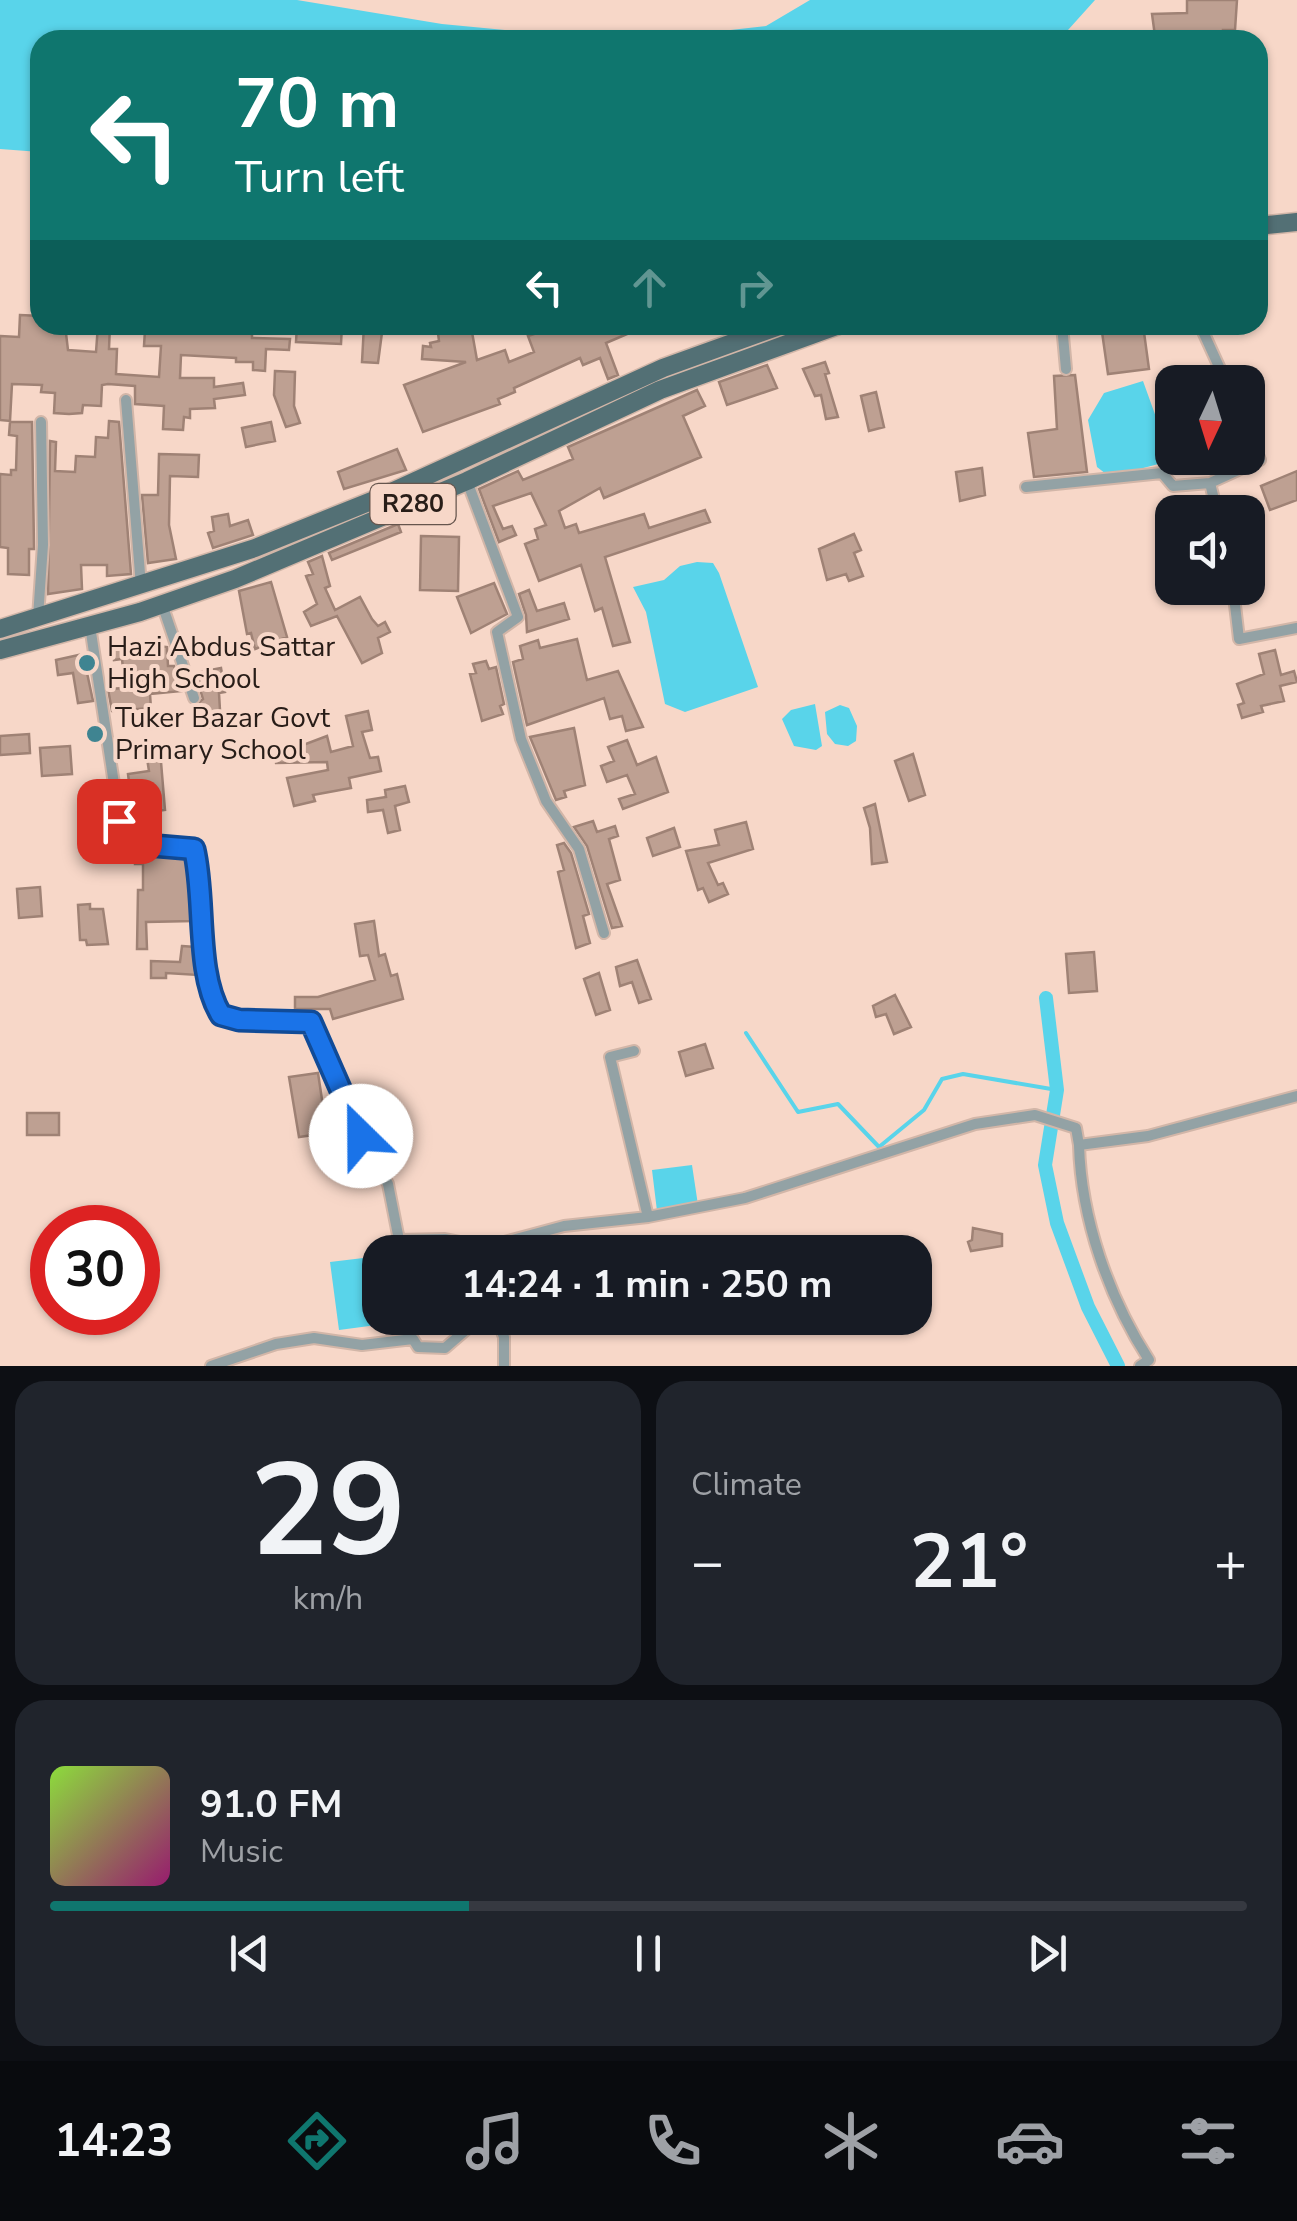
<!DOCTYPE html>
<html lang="en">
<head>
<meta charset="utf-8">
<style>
  body { margin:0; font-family:"Nunito Sans",sans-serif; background:#20242c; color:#f1f3f6; height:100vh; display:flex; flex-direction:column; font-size:38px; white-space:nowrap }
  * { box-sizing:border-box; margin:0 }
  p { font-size:32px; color:#9ea1a6 }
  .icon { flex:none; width:55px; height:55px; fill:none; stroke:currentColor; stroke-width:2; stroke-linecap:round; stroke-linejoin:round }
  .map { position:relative; height:1366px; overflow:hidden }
  .drawer { display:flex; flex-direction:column; gap:15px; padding:15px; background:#0d0f14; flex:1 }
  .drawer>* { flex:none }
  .banner { position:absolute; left:30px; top:30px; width:1238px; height:305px; border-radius:30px; box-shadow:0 2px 8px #0004; background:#0f766e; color:#fff; overflow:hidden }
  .needle { width:65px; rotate:184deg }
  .controls { position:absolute; left:1155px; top:365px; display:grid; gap:20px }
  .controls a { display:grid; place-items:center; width:110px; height:110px; border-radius:20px; background:#171b24; box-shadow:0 2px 8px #0004; font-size:50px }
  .speed { position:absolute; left:30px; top:1205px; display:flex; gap:20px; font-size:50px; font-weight:700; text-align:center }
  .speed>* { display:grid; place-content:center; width:130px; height:130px; border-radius:50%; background:#171b24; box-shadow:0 2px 8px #0004; line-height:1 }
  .speed .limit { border:15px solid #d22; background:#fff; color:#111 }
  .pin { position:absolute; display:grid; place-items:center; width:85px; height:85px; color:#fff; margin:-42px; border-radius:20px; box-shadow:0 5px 15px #0006 }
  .me { position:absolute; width:110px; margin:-55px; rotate:337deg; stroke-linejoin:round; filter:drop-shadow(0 0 8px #0008) }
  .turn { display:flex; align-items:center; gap:35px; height:210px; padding:0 40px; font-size:45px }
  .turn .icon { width:130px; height:130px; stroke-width:2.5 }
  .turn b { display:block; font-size:70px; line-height:85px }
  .lanes { display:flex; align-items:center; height:95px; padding:0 40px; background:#0003; justify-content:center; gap:50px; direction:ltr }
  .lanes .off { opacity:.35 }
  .big { font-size:75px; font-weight:700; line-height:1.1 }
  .drawer .widget { flex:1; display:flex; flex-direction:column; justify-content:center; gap:15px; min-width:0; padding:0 35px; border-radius:30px; background:#20242c }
  .drawer .dial { align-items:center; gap:0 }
  .dial b { font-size:130px; line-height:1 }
  .song { display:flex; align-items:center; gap:30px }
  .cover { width:120px; height:120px; border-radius:15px; background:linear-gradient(135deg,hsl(90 70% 55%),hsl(320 70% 35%)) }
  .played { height:10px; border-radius:5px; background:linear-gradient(90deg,#0f766e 35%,#363941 35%) }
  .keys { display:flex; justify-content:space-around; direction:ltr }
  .heat { display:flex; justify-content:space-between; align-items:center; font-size:55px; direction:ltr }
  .drawer .tiles { flex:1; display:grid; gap:15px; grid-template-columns:1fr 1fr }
  .widget:last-child { grid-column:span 2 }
  .trip { position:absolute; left:362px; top:1235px; width:570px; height:100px; border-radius:30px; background:#171b24; box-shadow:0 2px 8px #0004; font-weight:700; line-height:100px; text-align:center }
  .dock { display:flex; height:160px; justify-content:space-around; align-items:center; background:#090b0e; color:#9ea1a6 }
  .dock .icon { width:70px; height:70px }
  .dock .selected { color:#0f766e }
  .dock b { font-size:45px; color:#f1f3f6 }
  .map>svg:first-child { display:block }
  .water { fill:#59d4ea }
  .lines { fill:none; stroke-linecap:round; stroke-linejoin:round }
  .stream { stroke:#59d4ea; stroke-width:4 }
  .canal { stroke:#59d4ea; stroke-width:14 }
  .building { fill:#bea092; stroke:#9f8275; stroke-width:2.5 }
  .minor-casing { stroke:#d2b6a8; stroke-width:14 }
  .primary-casing { stroke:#d2b6a8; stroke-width:21 }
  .minor { stroke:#93a2a5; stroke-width:10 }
  .primary { stroke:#537075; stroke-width:18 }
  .route-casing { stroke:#114b97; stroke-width:25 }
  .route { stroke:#1a73e8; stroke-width:18 }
  .poi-dot { fill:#3f8491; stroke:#f7d7c8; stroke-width:4 }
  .labels { text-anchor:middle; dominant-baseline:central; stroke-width:8; stroke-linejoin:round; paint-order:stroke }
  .shield { fill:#f7d7c8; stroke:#66554d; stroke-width:2.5 }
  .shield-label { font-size:25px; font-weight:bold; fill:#281d18 }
  .poi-label { font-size:28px; fill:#281d18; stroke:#f7d7c8; text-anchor:start }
</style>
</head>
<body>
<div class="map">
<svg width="1297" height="1366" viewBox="0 0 1297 1366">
  <rect width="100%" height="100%" fill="#f7d7c8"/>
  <!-- water -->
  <path class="water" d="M0,0H297L442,24L607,40H40V152L0,149Z
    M810,0H1095L1059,40H642L766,26Z
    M1143,381L1166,445L1162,463L1110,477L1097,467L1088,420L1104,393Z
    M697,562L713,563L719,573L758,687L685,712L665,704L646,612L633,587L664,580L680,566Z
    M815,704L822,746L816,750L794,746L782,719L791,710Z
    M840,705L849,708L857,726L856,741L848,746L835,744L827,734L825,712Z
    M692,1165L698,1205L657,1211L652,1170Z
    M380,1256V1318H392V1323L339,1330L330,1262Z"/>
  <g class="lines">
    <!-- stream -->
    <path class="stream" d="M746,1033L798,1112L838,1104L879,1147L924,1110L942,1079L963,1074L1057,1090"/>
    <!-- canal -->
    <path class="canal" d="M1046,998L1057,1090L1045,1165L1057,1223L1088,1307L1118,1366"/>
  </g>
  <!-- building -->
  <path class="building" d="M1187,0H1237L1235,30H1223V40H1189L1188,32L1155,36L1152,14L1187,13Z
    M20,315L40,316V325H65L68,350L96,352L98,325H110L109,349H117L116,374L159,377L161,346H144L145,330L201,333V325H228V329L252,330V338L290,339L289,350L266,349L265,371L253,370V362H236V358L181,355L180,378H214V387L243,383L245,395L214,399L215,408L190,409V418L184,417L183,430L163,429L164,406L135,404V386L108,384L102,385L101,406L83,405L82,413L69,414L54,413L55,393L41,392L42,385L12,384L10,421L0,420V336L19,337Z
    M297,325H342L341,344L296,342Z
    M364,325H383L378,363L362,362Z
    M437,325H466L467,332H472L477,360L505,350L509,362L534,352L528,336L543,331L540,325H648L606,343L618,375L608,379L600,358L583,365L580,358L514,388L515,392L498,399L500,404L423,432L404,385L466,362L422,359L423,346L431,347L430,343L439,341Z
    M1101,325H1143L1149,369L1108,374Z
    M825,362L829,373L825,374L838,417L826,419L821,395L815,396L803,369Z
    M767,365L777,388L727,405L719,382Z
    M275,371L295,372L294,406L300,423L286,427L274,395Z
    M1075,375L1087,472L1034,477L1028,433L1057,429L1054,376Z
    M697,390L705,406L683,416L701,457L604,498L600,488L559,511L565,528L576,524L579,533L644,514L649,528L705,510L710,522L605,557L630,642L613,646L602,608L595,611L581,565L539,581L525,544L538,539L535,529L546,525L531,493L493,506L503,529L512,526L516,535L499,542L479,489L518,471L523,480L573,459L568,447Z
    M876,392L884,427L869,431L861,396Z
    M109,421L119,422L131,574L107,576V565H81L82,589L48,594L50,441L56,442L55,471L75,472L76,456L95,457L96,437L108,438Z
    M10,422H32L34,545V549H29V575L8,574V548L0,547V474L11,475V470H16L17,436L9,435Z
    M271,422L275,441L246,447L242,428Z
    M397,449L406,470L344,489L338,472Z
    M159,454L199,455L198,477L170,476L169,525L176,559L148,563L142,495H158Z
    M982,468L985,495L960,501L956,472Z
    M1297,471V500L1270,510L1261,486Z
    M228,514L230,526L248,520L253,535L213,548L208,533L214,531L212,517Z
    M398,524L401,532L332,560L329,553Z
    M854,534L861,550L854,553L863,576L849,581L846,574L827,580L819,549Z
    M421,536L459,537L458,591L420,590Z
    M322,556L330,586L325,588L335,610L360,597L372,619L378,626L385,622L390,632L378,638L382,653L362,663L337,616L311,626L304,612L317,604L306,576L313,574L308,562Z
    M271,582L287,637L255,649L251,633L247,634L239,591Z
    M494,583L507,614L471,633L457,597Z
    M529,590L537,611L564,603L569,619L527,632L526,615L519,594Z
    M577,639L587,680L618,671L643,727L626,731L622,716L610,719L604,698L527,725L513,662L523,659L520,646L538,640L540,648Z
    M142,644L167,647L168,666H174L182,691L150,694L151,708L112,711L108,689L125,688L122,659L114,660L113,649Z
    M1275,650L1281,675L1294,671L1297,682L1280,686L1284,701L1261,706L1263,712L1242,718L1238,705L1244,703L1237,684L1264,674L1259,654Z
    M83,654L93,701L78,703L73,673L58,675L56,660Z
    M486,661L489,669L496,667L504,704L500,706L503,714L482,721L470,674L476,673L473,664Z
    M221,668L225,692L219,693L221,727L194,728L193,707L203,699L195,673Z
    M368,711L372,730L362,732L370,758L378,757L381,771L349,778L351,788L313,795L315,801L294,806L287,778L328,770L327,762L276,763L275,758L305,752L303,745L327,736L331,752L353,746L346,716Z
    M574,728L585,785L564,791L566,797L556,800L530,737Z
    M29,734L30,753L0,755V736Z
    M627,740L637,765L656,757L668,792L623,809L619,799L635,794L627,775L607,782L601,766L614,761L608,747Z
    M70,746L72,774L42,776L40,748Z
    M160,750L165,810L133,814L128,774L149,771L146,752Z
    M913,754L925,795L909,801L895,761Z
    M405,786L409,802L395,806L400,830L388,833L383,810L368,812L367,800L386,797L385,790Z
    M875,804L887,862L872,864L870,828L864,808Z
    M593,821L597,832L615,826L618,836L609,839L620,880L607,884L622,926L612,928L587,846L574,827Z
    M746,822L753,849L708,863L718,885L723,883L728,894L709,902L703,888L698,890L686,851L719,845L715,830Z
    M674,828L680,847L653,856L647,838Z
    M564,843L571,853L589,914L583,916L590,943L576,948L558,872L564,870L557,845Z
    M135,853L187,857L189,870L193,921L146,922L147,949H137L138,890H143V864H135Z
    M40,887L42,916L19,918L17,889Z
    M90,904V909H103L108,944L87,945L86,940H80L78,905Z
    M374,921L379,956L385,954L391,976L397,974L403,999L333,1019L330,1009H295V997H318L375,980L368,955L360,956L355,924Z
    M182,946L195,947L198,975L166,973V978H151V961L180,962Z
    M1094,952L1097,991L1069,993L1066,954Z
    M637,960L651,999L639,1003L632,982L620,986L616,967Z
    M599,973L610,1010L596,1015L584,979Z
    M895,995L911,1027L894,1034L886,1014L876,1017L873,1006Z
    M705,1044L713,1068L686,1076L679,1052Z
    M318,1073L327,1133L299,1137L289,1077Z
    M27,1113H59V1135H27Z
    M973,1228L1002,1234V1246L971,1251L968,1242L972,1240Z"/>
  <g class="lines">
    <defs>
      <path id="minor" d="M1062,325L1066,369
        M1200,325L1226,382
        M126,400L141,586
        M467,481L518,617L497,632L521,739L546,801L579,849L604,933
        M1026,487L1162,473L1173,486L1210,483
        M1217,512L1210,483L1260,460L1248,432
        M1233,588L1239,639L1297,628
        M162,604L194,698
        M38,617L43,545L41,422
        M90,626L123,843L194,849C206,898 195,974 221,1015L239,1020L311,1022L361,1137L388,1184L399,1240L445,1239L486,1247L564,1226L648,1217
        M634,1051L610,1057L648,1217L745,1198L975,1124L1035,1115L1076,1128L1079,1145
        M211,1366L276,1344L314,1338L362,1345L413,1339L418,1347L445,1348L474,1323L497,1319L504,1337V1366
        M1140,1366L1149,1360C1109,1298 1081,1219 1079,1145L1148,1136L1297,1096"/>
      <path id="primary" d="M1258,226L1297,222
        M0,629L255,548L374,500L663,368L782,325
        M0,650L140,612L235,579L467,481L660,390L839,325"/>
    </defs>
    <!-- minor casing -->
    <use href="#minor" class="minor-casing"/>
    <!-- primary casing -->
    <use href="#primary" class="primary-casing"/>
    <!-- minor -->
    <use href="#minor" class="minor"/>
    <!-- primary -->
    <use href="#primary" class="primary"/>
  </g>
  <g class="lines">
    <defs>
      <path id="route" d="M119,821L123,843L194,849C206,898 195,973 221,1015L239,1020L311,1022L361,1136"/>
    </defs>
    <!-- route casing -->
    <use href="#route" class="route-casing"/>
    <!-- route -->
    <use href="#route" class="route"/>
  </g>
  <!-- markers -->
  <g class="poi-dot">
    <circle cx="87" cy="663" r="10"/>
    <circle cx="95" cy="734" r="10"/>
  </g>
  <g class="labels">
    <!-- shield labels -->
    <rect class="shield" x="370.5" y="484" width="85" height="40" rx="8"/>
    <g class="shield-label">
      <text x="413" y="504">R280</text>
    </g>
    <!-- poi labels -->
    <g class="poi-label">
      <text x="107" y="647">Hazi Abdus Sattar<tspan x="107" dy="32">High School</tspan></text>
      <text x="115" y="718">Tuker Bazar Govt<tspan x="115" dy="32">Primary School</tspan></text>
    </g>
  </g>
</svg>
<div class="controls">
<a><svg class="needle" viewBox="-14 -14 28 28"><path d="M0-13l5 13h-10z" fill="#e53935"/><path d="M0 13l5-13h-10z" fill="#9ea1a6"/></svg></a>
<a><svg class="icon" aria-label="sound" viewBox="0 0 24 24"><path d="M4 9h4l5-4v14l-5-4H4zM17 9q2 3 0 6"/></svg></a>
</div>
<div class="speed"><div class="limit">30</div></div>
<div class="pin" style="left:119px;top:821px;background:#d93025"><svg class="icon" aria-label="arrive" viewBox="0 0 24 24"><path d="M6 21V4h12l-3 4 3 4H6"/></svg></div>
<svg class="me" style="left:361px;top:1136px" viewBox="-20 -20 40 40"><circle r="19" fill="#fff"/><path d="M0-13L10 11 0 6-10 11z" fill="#1a73e8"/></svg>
<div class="trip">14:24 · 1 min · 250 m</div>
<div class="banner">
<div class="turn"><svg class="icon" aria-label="left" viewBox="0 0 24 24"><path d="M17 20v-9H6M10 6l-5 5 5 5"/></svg><div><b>70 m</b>Turn left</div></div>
<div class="lanes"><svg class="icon" aria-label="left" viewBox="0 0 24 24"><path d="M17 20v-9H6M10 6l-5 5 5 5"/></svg><svg class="icon off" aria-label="ahead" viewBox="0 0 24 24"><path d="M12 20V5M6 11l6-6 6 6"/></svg><svg class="icon off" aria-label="right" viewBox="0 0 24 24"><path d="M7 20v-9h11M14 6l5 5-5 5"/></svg></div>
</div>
</div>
<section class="drawer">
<div class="tiles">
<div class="widget dial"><b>29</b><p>km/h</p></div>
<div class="widget"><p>Climate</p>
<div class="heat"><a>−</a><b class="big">21°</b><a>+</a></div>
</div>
<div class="widget">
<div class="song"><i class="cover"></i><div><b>91.0 FM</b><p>Music</p></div></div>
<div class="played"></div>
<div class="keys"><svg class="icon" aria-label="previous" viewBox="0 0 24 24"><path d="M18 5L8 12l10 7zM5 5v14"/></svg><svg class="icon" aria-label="pause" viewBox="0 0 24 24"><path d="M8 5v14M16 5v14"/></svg><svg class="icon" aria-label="next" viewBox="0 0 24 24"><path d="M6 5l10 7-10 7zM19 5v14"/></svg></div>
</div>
</div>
</section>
<nav class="dock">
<b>14:23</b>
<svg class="icon selected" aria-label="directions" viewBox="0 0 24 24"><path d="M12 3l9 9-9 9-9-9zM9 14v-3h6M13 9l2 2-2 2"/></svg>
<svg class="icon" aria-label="music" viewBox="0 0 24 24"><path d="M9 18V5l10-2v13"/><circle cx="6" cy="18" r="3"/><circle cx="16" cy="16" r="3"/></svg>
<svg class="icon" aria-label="phone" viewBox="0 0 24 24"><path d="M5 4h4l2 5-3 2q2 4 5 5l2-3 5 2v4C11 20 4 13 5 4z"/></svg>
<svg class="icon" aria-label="climate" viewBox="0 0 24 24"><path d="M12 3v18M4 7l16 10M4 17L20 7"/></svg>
<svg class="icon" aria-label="car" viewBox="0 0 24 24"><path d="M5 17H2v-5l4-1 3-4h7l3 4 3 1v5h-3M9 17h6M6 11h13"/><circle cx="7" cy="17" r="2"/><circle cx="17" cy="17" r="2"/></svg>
<svg class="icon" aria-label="filters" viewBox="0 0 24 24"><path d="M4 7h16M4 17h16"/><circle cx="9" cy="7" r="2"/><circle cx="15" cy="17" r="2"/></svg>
</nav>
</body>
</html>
